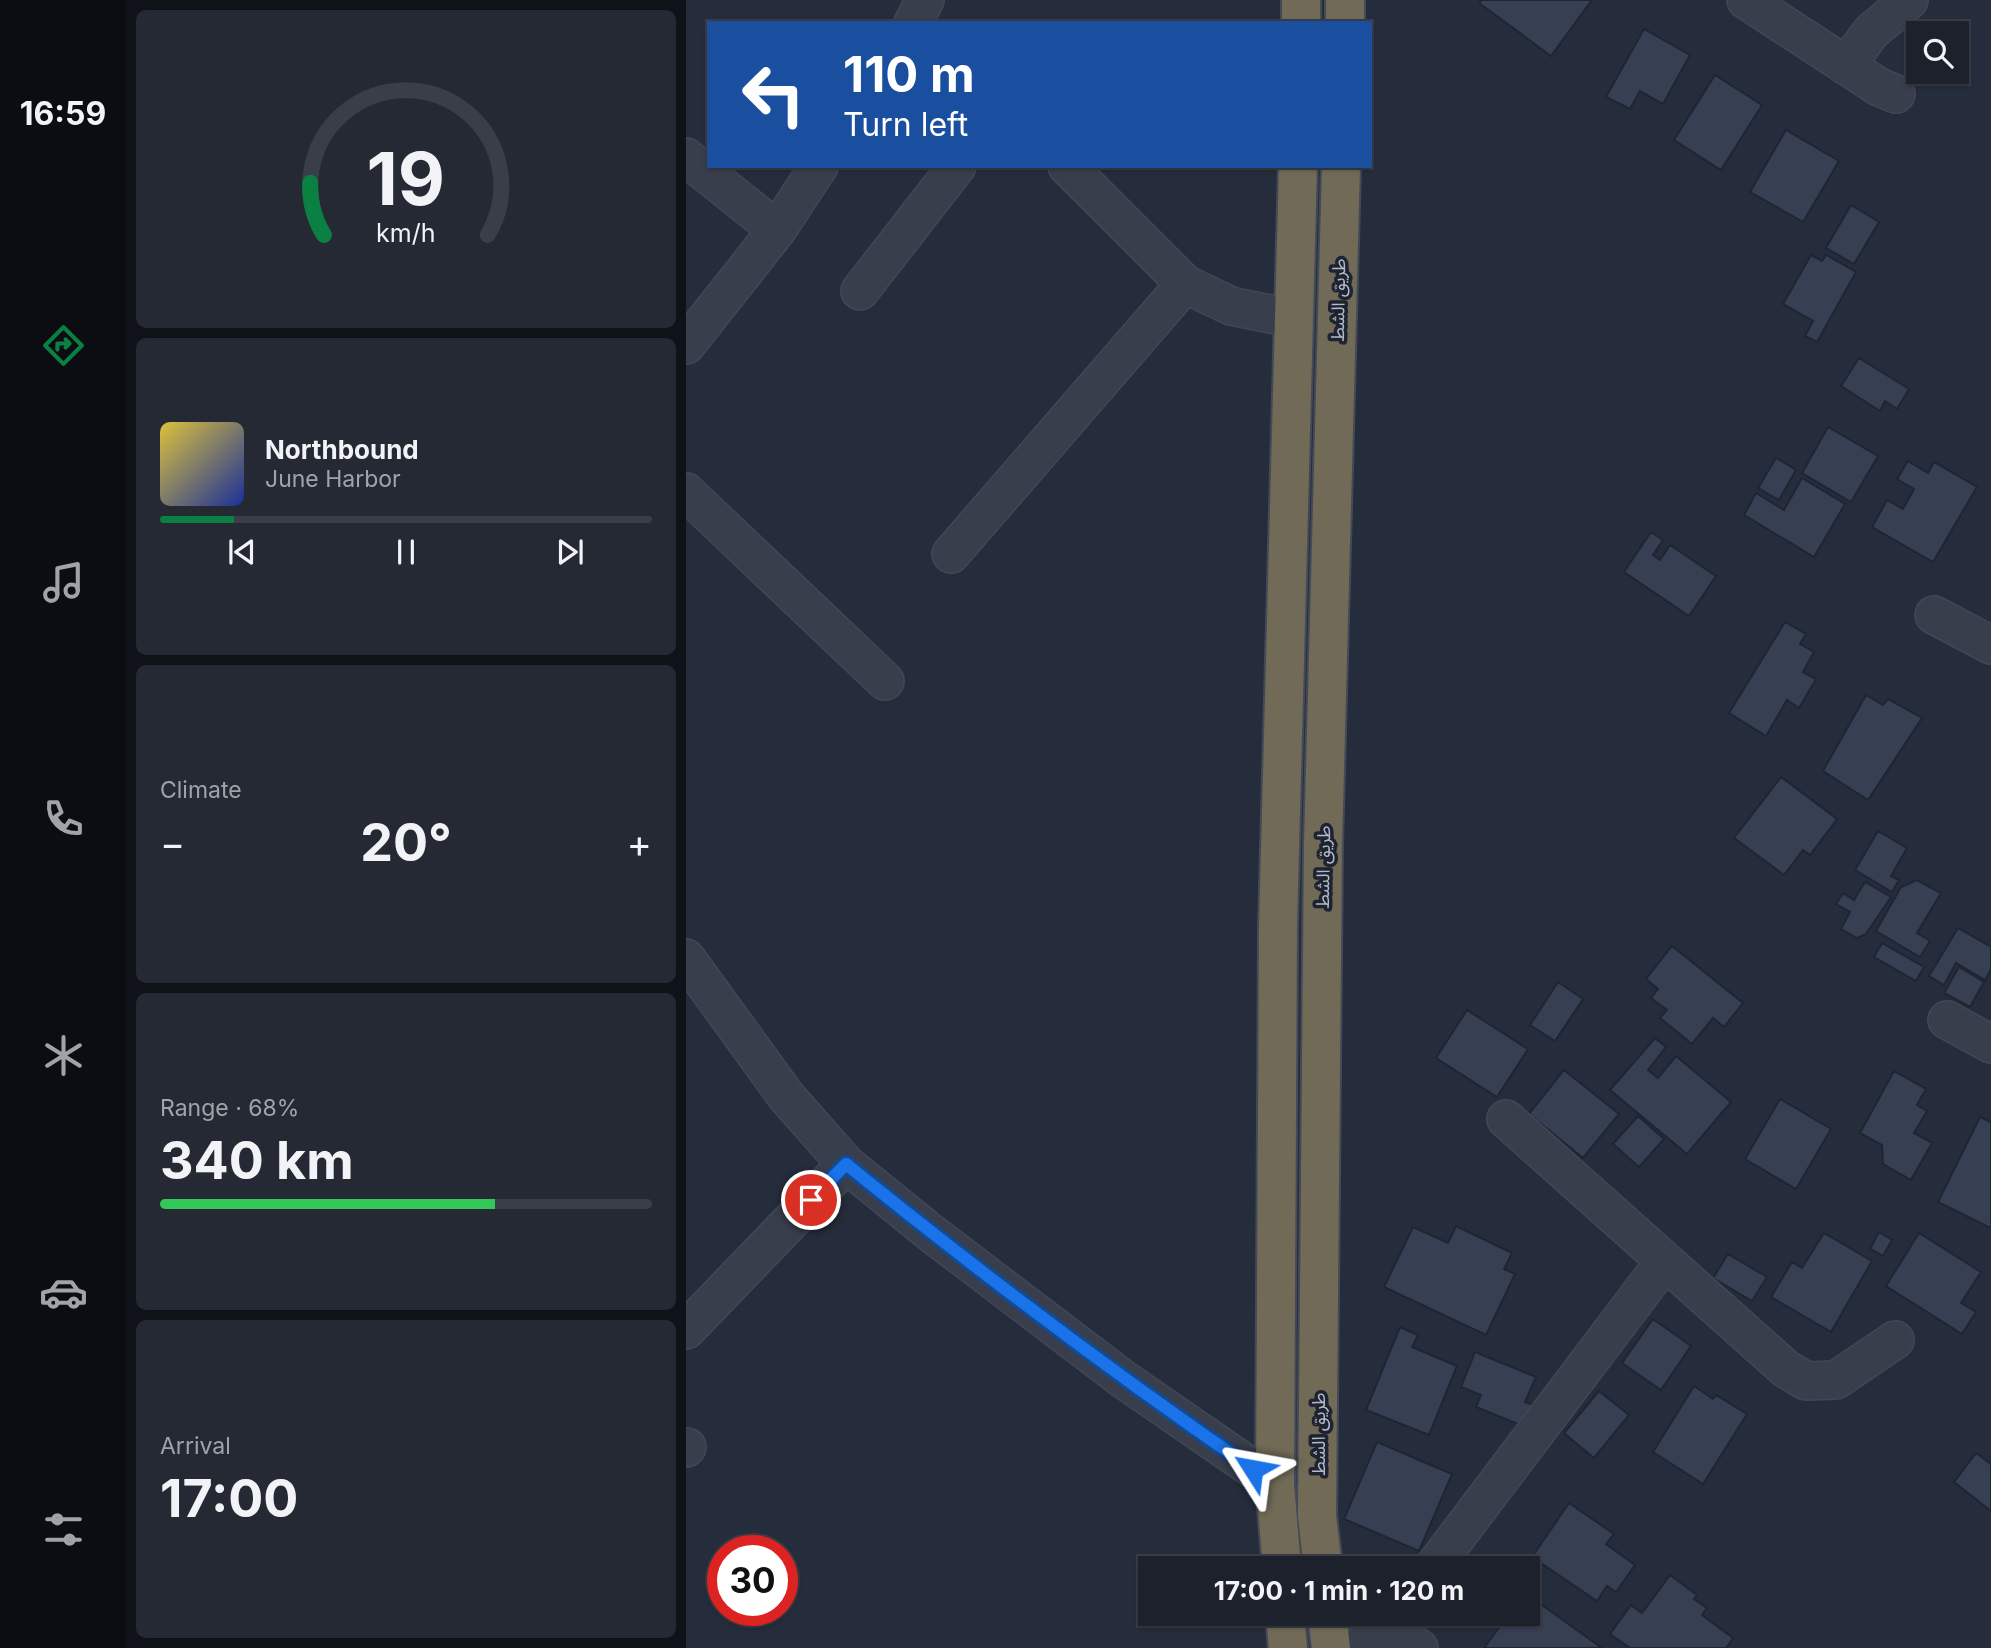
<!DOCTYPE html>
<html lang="en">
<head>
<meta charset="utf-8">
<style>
  body { margin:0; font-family:Inter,"Noto Sans Arabic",sans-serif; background:#252934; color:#f1f3f6; height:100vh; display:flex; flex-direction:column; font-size:26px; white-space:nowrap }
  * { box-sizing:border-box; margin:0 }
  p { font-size:23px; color:#a0a3a9 }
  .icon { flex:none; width:38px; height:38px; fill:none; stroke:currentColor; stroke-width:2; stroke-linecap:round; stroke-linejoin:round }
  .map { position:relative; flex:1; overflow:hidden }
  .side { display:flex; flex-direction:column; gap:10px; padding:10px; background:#0f1218; width:560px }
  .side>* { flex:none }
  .guide { position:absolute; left:21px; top:21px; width:665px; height:147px; border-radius:0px; box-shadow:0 2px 5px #0004,0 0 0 2px #3a3e48; background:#1a4fa0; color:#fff; overflow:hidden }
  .fabs { position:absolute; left:1220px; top:21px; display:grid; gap:14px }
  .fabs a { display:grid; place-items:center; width:63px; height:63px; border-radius:0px; background:#1c212c; box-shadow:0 2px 5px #0004,0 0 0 2px #3a3e48; font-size:35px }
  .speed { position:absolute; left:21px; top:1535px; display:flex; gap:14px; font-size:35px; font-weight:700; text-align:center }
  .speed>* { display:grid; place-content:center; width:91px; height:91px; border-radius:50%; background:#1c212c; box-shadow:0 2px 5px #0004,0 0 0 2px #3a3e48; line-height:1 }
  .speed .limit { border:10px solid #d22; background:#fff; color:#111 }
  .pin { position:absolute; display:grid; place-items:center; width:60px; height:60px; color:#fff; margin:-30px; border:4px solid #fff; border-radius:50%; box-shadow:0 2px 7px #0007 }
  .me { position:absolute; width:77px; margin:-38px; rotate:304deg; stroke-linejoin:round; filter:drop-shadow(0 0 5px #0008) }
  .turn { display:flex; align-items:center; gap:24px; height:147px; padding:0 21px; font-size:32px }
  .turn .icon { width:91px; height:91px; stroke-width:2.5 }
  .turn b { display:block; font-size:49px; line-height:60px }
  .big { font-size:52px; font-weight:700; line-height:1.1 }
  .side .tile { flex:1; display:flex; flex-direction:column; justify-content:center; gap:10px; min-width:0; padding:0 24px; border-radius:10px; background:#252934 }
  .side .dial { align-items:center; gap:0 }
  .dial svg { height:182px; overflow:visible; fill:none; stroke:#3a3e48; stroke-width:7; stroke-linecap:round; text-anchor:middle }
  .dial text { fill:#f1f3f6; stroke:none }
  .song { display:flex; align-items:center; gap:21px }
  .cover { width:84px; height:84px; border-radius:10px; background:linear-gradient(135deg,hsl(50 70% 55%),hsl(230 70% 35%)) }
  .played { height:7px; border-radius:4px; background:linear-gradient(90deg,#0b8043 15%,#3a3e48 15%) }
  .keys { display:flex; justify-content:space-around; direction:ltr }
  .heat { display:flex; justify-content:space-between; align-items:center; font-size:38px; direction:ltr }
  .charge { height:10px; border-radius:5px; background:linear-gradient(90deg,#34c759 68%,#3a3e48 0) }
  .trip { position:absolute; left:452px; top:1556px; width:402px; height:70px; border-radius:0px; background:#1c212c; box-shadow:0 2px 5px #0004,0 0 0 2px #3a3e48; font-weight:700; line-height:70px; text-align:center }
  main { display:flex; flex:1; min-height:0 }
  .menu { display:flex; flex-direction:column; width:126px; justify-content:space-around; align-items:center; background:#0b0d12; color:#a0a3a9 }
  .menu .icon { width:49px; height:49px }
  .menu .on { color:#0b8043 }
  .menu b { font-size:32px; color:#f1f3f6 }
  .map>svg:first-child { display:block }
  .building { fill:#373f52; stroke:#1f2533; stroke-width:2 }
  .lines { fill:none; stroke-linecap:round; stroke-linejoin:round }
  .minor-casing { stroke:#414755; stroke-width:40 }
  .highway-casing { stroke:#434957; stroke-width:42 }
  .minor { stroke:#383e4c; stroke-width:37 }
  .highway { stroke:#716a56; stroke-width:38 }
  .route-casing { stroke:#114b97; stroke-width:18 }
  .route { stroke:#1a73e8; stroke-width:12 }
  .labels { text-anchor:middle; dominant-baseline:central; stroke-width:7; stroke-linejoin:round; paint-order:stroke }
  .street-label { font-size:18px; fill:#b4b9c7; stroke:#1d2331 }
</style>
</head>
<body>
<main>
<nav class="menu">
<b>16:59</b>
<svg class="icon on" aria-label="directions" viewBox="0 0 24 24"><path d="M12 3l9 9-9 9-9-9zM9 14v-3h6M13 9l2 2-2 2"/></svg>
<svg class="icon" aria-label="music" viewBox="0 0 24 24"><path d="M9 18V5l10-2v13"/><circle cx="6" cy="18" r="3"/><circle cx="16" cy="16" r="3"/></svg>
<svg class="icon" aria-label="phone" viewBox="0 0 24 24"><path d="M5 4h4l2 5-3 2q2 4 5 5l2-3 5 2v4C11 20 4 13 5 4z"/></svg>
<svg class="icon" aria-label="climate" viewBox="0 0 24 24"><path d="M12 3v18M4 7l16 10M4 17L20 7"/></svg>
<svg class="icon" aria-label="car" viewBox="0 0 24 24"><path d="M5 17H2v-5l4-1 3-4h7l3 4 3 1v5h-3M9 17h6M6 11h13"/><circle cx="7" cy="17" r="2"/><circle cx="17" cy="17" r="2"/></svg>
<svg class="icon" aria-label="filters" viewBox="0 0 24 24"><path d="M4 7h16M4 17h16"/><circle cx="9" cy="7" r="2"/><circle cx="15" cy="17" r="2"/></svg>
</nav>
<section class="side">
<div class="tile dial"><svg viewBox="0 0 100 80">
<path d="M14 69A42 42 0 1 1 86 69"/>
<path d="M14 69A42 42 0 0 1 8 46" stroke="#0b8043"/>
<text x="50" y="56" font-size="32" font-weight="700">19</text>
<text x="50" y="72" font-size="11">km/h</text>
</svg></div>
<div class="tile">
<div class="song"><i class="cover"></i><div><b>Northbound</b><p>June Harbor</p></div></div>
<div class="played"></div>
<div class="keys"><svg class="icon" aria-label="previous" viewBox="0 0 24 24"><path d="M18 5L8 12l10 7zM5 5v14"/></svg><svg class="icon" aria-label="pause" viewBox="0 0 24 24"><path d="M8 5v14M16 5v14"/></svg><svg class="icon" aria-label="next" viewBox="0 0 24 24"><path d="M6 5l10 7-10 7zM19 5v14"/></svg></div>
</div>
<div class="tile"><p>Climate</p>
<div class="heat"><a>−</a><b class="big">20°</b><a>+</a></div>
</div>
<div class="tile"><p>Range · 68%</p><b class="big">340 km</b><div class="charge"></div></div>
<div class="tile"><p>Arrival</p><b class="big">17:00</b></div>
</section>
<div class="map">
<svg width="1305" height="1648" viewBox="0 0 1305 1648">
  <rect width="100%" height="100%" fill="#252c3b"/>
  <!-- building -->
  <path class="building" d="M796,0H906L865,56L793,3Z
    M958,29L1004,55L977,104L954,91L944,109L920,97Z
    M1029,75L1076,105L1035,170L988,140Z
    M1100,130L1153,161L1117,222L1064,192Z
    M1165,205L1193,222L1168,264L1140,248Z
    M1125,255L1136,261L1140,255L1170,272L1131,342L1119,336L1127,321L1097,304Z
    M1173,358L1223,389L1211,409L1199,401L1194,411L1155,386Z
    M1142,427L1192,456L1165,502L1116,473Z
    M1090,458L1110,470L1093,500L1072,488Z
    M1222,461L1242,473L1248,462L1291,487L1247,562L1186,527L1201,500L1217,509L1228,489L1211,479Z
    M1116,478L1159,504L1128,557L1058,515L1070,493L1098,510Z
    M965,532L977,540L967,555L974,560L984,545L1030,576L1003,616L938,572Z
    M1099,622L1120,634L1114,644L1128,652L1117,672L1130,679L1113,708L1101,700L1080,736L1043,713Z
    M1180,695L1197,705L1202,699L1236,718L1182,800L1137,771Z
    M1095,777L1151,819L1124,855L1117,850L1098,875L1048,838Z
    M1192,831L1221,848L1205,876L1213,880L1206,892L1169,870Z
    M1231,880L1255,893L1231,933L1244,941L1234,957L1190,931L1215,887Z
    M1179,882L1205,897L1180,934L1171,938L1155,929L1164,912L1150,904L1157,893L1168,900Z
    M1272,928L1305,947V969L1299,980L1270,963L1258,985L1243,976Z
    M1196,943L1238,967L1230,981L1188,957Z
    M986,946L1057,1003L1038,1027L1027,1018L1006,1044L974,1018L981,1010L965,998L972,989L960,979Z
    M1273,967L1298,982L1284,1007L1258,993Z
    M872,982L897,999L869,1041L844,1025Z
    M781,1010L842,1049L811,1097L750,1058Z
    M969,1038L980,1047L962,1070L972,1078L990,1056L1045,1102L1001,1154L924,1090Z
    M878,1070L933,1114L897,1158L843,1114Z
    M1208,1071L1240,1089L1231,1105L1241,1111L1228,1133L1246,1143L1225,1180L1197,1164L1196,1145L1174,1133Z
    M1094,1099L1145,1129L1110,1189L1059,1159Z
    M952,1116L978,1139L953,1167L927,1144Z
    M1294,1117L1305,1122V1228L1252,1202Z
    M770,1226L826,1253L818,1269L829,1274L800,1335L698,1287L727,1227L762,1243Z
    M1193,1232L1206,1240L1197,1256L1184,1249Z
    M1138,1233L1186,1261L1145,1332L1085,1297L1106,1262L1116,1268Z
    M1233,1233L1295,1272L1275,1303L1290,1312L1276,1334L1200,1286Z
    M1042,1254L1081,1277L1066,1301L1027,1278Z
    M967,1319L1005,1346L975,1390L936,1363Z
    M714,1327L732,1335L726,1347L771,1366L743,1435L680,1410Z
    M789,1352L850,1377L839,1402L848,1405L839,1427L790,1407L795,1395L775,1387Z
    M1008,1386L1027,1399L1030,1395L1061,1414L1017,1484L967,1452Z
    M913,1391L943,1415L908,1458L878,1433Z
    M691,1442L766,1474L733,1551L658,1519Z
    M1290,1453L1305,1464V1511L1268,1482Z
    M883,1503L928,1534L920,1544L949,1565L930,1592L921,1586L911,1601L846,1557Z
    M984,1575L1011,1595L1008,1599L1021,1608L1016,1615L1047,1638L1040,1648H944L924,1634L945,1605L956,1613Z
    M842,1595L916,1648H798L823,1614H842Z"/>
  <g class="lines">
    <defs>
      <path id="minor" d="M1060,0L1193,87L1210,94
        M227,23L239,0
        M1160,66L1185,32L1223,0
        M0,157L91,230
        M381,166L499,284L545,306L609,319
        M174,291L271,166
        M0,345L91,230L133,166
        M0,492L199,681
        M265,554L499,284
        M1248,615L1305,645
        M0,958L100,1096L160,1164L245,1233L437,1379L589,1484
        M1261,1020L1305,1044
        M820,1119L1100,1369L1120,1381L1150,1380L1209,1340
        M0,1330L160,1164
        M0,1448L1,1447
        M747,1568L979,1261
        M702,1627L733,1648
        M671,1648L702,1627L713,1614"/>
      <path id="highway" d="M615,23V0
        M659,23V0
        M596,1568L589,1484L592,926L612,166
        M637,1568L631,1516L637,845L655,166
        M599,1614L602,1648
        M641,1614L645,1648"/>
    </defs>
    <!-- minor casing -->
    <use href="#minor" class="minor-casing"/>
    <!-- highway casing -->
    <use href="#highway" class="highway-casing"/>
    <!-- minor -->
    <use href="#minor" class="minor"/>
    <!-- highway -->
    <use href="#highway" class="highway"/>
  </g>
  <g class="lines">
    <defs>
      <path id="route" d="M125,1200L160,1164C292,1271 427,1373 567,1469"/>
    </defs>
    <!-- route casing -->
    <use href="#route" class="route-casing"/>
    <!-- route -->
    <use href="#route" class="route"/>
  </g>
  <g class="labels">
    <!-- street labels -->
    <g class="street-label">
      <text transform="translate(652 300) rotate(-89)">طريق الشط</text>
      <text transform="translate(637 867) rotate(-89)">طريق الشط</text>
      <text transform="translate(632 1434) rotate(-90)">طريق الشط</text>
    </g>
  </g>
</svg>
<div class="fabs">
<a><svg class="icon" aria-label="search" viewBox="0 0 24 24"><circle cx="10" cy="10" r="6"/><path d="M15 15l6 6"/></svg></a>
</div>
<div class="speed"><div class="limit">30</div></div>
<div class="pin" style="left:125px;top:1200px;background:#d93025"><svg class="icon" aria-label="arrive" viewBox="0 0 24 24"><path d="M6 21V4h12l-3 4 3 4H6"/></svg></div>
<svg class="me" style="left:567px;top:1469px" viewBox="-20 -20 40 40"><path d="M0-17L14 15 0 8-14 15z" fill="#1a73e8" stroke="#fff" stroke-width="4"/></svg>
<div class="trip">17:00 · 1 min · 120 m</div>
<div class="guide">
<div class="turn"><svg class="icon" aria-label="left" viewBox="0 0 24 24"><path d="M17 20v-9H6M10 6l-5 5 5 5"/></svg><div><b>110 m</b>Turn left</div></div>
</div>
</div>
</main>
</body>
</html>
